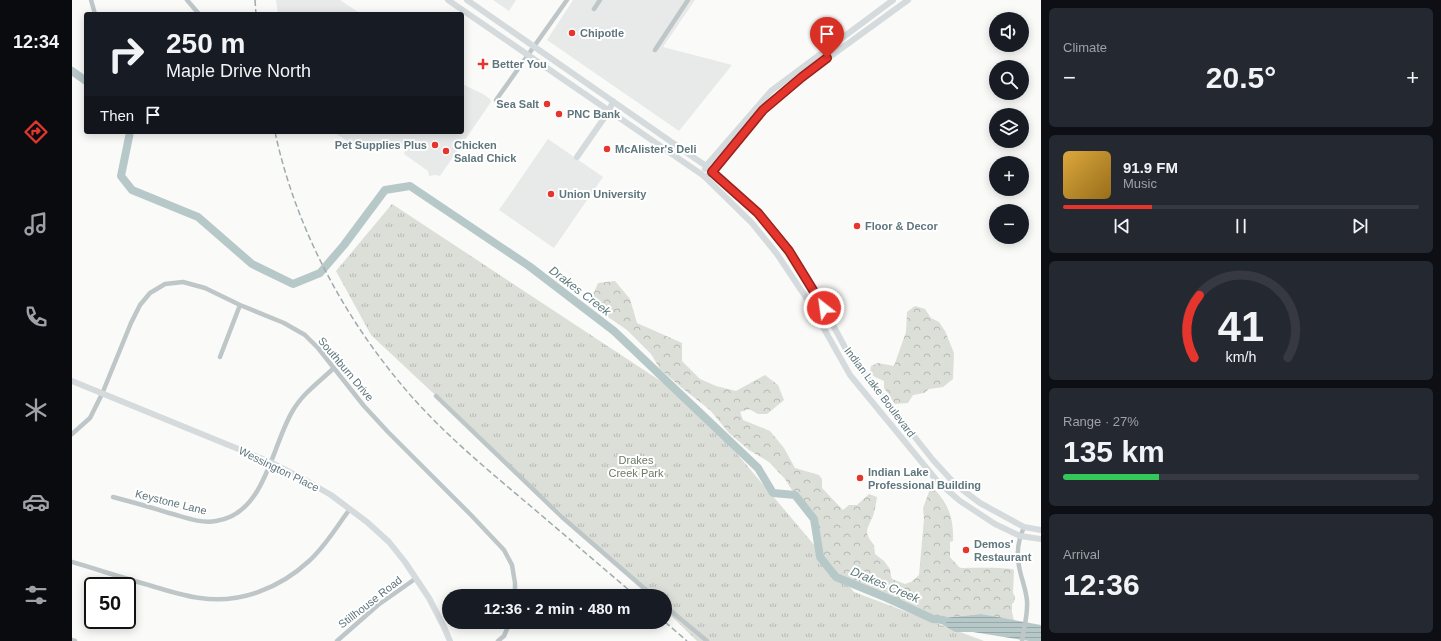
<!DOCTYPE html>
<html lang="en">
<head>
<meta charset="utf-8">
<style>
  body { margin:0; font-family:Arial,sans-serif; background:#242831; color:#f1f3f6; height:100vh; display:flex; flex-direction:column; font-size:15px; white-space:nowrap }
  * { box-sizing:border-box; margin:0 }
  p { font-size:13px; color:#9ea1a6 }
  .icon { flex:none; width:22px; height:22px; fill:none; stroke:currentColor; stroke-width:2; stroke-linecap:round; stroke-linejoin:round }
  .map { position:relative; flex:1; overflow:hidden }
  .panel { display:flex; flex-direction:column; gap:8px; padding:8px; background:#0d0f14; width:400px }
  .panel>* { flex:none }
  .hud { position:absolute; left:12px; top:12px; width:380px; height:122px; border-radius:4px; box-shadow:0 2px 10px #0003; background:#171b24; color:#f1f3f6; overflow:hidden }
  .buttons { position:absolute; left:917px; top:12px; display:grid; gap:8px }
  .buttons a { display:grid; place-items:center; width:40px; height:40px; border-radius:50%; background:#171b24; box-shadow:0 2px 10px #0003; font-size:20px }
  .speed { position:absolute; left:12px; top:577px; display:flex; gap:8px; font-size:20px; font-weight:700; text-align:center }
  .speed>* { display:grid; place-content:center; width:52px; height:52px; border-radius:50%; background:#171b24; box-shadow:0 2px 10px #0003; line-height:1 }
  .speed .limit { border:2px solid #111; border-radius:6px; background:#fff; color:#111 }
  .pin { position:absolute; display:grid; place-items:center; width:34px; height:34px; color:#fff; margin:-41px -17px; border-radius:50% 50% 50% 0; rotate:-45deg; box-shadow:0 0 4px #0007 }
  .pin .icon { rotate:45deg }
  .me { position:absolute; width:44px; margin:-22px; rotate:330deg; stroke-linejoin:round; filter:drop-shadow(0 0 3px #0008) }
  .turn { display:flex; align-items:center; gap:14px; height:84px; padding:0 16px; font-size:18px }
  .turn .icon { width:52px; height:52px; stroke-width:2.5 }
  .turn b { display:block; font-size:28px; line-height:34px }
  .then { display:flex; align-items:center; height:38px; padding:0 16px; background:#0003; gap:8px; font-size:15px }
  .big { font-size:30px; font-weight:800; line-height:1.1 }
  .panel .widget { flex:1; display:flex; flex-direction:column; justify-content:center; gap:6px; min-width:0; padding:0 14px; border-radius:6px; background:#242831 }
  .panel .dial { align-items:center; gap:0 }
  .dial svg { height:104px; overflow:visible; fill:none; stroke:#363941; stroke-width:7; stroke-linecap:round; text-anchor:middle }
  .dial text { fill:#f1f3f6; stroke:none }
  .song { display:flex; align-items:center; gap:12px }
  .cover { width:48px; height:48px; border-radius:6px; background:linear-gradient(135deg,hsl(40 70% 55%),hsl(40 70% 35%)) }
  .played { height:4px; border-radius:2px; background:linear-gradient(90deg,#e6352c 25%,#363941 25%) }
  .keys { display:flex; justify-content:space-around; direction:ltr }
  .heat { display:flex; justify-content:space-between; align-items:center; font-size:22px; direction:ltr }
  .charge { height:6px; border-radius:3px; background:linear-gradient(90deg,#34c759 27%,#363941 0) }
  .trip { position:absolute; left:370px; top:589px; width:230px; height:40px; border-radius:20px; background:#171b24; box-shadow:0 2px 10px #0003; font-weight:800; line-height:40px; text-align:center }
  main { display:flex; flex:1; min-height:0 }
  .dock { display:flex; flex-direction:column; width:72px; justify-content:space-around; align-items:center; background:#090b0e; color:#9ea1a6 }
  .dock .icon { width:28px; height:28px }
  .dock .selected { color:#e6352c }
  .dock b { font-size:18px; color:#f1f3f6 }
  .map>svg:first-child { display:block }
  .built { fill:#e8eae9 }
  .forest { fill:url(#forest-crowns) }
  .park { fill:url(#park-tufts) }
  .water { fill:url(#water-rules) }
  .lines { fill:none; stroke-linecap:round; stroke-linejoin:round }
  .river { stroke:#b7c8c9; stroke-width:8 }
  .street { stroke:#bec6c8; stroke-width:4.5 }
  .secondary { stroke:#d5dbdd; stroke-width:6 }
  .rail { stroke:#a0abaf; stroke-width:1.5; stroke-dasharray:6 3; stroke-linecap:butt }
  .route-casing { stroke:#96221d; stroke-width:10 }
  .route { stroke:#e6352c; stroke-width:7 }
  .poi-dot { fill:#e6352c; stroke:#fff; stroke-width:1.5 }
  .labels { text-anchor:middle; dominant-baseline:central; stroke-width:4; stroke-linejoin:round; paint-order:stroke }
  .poi-label { font-size:11px; font-weight:bold; fill:#5f767d; stroke:#fff; text-anchor:start }
  .street-label { font-size:11px; fill:#5f767d; stroke:#fff }
  .park-label { font-size:11px; fill:#6c7a64; stroke:#fff }
  .water-label { font-size:12px; font-style:italic; fill:#5f7a7c; stroke:#fff }
</style>
</head>
<body>
<main>
<nav class="dock">
<b>12:34</b>
<svg class="icon selected" aria-label="directions" viewBox="0 0 24 24"><path d="M12 3l9 9-9 9-9-9zM9 14v-3h6M13 9l2 2-2 2"/></svg>
<svg class="icon" aria-label="music" viewBox="0 0 24 24"><path d="M9 18V5l10-2v13"/><circle cx="6" cy="18" r="3"/><circle cx="16" cy="16" r="3"/></svg>
<svg class="icon" aria-label="phone" viewBox="0 0 24 24"><path d="M5 4h4l2 5-3 2q2 4 5 5l2-3 5 2v4C11 20 4 13 5 4z"/></svg>
<svg class="icon" aria-label="climate" viewBox="0 0 24 24"><path d="M12 3v18M4 7l16 10M4 17L20 7"/></svg>
<svg class="icon" aria-label="car" viewBox="0 0 24 24"><path d="M5 17H2v-5l4-1 3-4h7l3 4 3 1v5h-3M9 17h6M6 11h13"/><circle cx="7" cy="17" r="2"/><circle cx="17" cy="17" r="2"/></svg>
<svg class="icon" aria-label="filters" viewBox="0 0 24 24"><path d="M4 7h16M4 17h16"/><circle cx="9" cy="7" r="2"/><circle cx="15" cy="17" r="2"/></svg>
</nav>
<div class="map">
<svg width="969" height="641" viewBox="0 0 969 641">
  <defs>
    <pattern id="forest-crowns" width="20" height="18" patternUnits="userSpaceOnUse"><rect width="20" height="18" fill="#dbdfd7"/><path d="M2 6a3 3 0 1 1 6 0M12 15a3 3 0 1 1 6 0" fill="none" stroke="#b5b9b4"/></pattern>
    <pattern id="park-tufts" width="24" height="20" patternUnits="userSpaceOnUse"><rect width="24" height="20" fill="#dbdfd7"/><path d="M3 7l-1-3M5 7V3M7 7l1-3M15 17l-1-3M17 17v-4M19 17l1-3" fill="none" stroke="#b5b9b4"/></pattern>
    <pattern id="water-rules" width="6" height="5" patternUnits="userSpaceOnUse"><rect width="6" height="5" fill="#b7c8c9"/><path d="M0 2.5h6" fill="none" stroke="#98a7a8"/></pattern>
  </defs>
  <rect width="100%" height="100%" fill="#fafaf8"/>
  <!-- built -->
  <path class="built" d="M204,0H268L289,14H206Z
    M421,0H444L437,11Z
    M501,0H623L591,47L660,65L607,131L475,40Z
    M390,84L411,94L418,99L419,102L368,176L364,175L357,176L356,171L332,154L333,151L330,148L293,144V147L289,149L287,145L277,142L263,133L390,132Z
    M476,139L531,177L482,248L427,210Z"/>
  <!-- forest -->
  <path class="forest" d="M543,281L558,299L565,323L610,343V361L628,379L644,386L664,391L693,375L706,385L712,400L695,414H686L677,409L668,412L671,420L698,431L712,448L723,468L747,475L750,479V488L771,510L777,505H785L797,494L805,497C804,504 803,510 801,516C795,530 791,532 802,545L803,554L812,561L818,569L819,576L820,579L833,584L839,582L847,575L852,519L851,508L858,489H862C877,504 882,520 881,541L878,542V557L887,567L889,568C898,568 937,567 942,570L941,593L943,597L942,602L940,604V612L942,621L909,614L861,619L815,598L764,577L748,557L742,519L723,495L713,479L697,462L677,450L657,433L638,410L610,388L588,369L579,354L555,330L517,304L526,283Z
    M843,306L853,309L859,318L867,322L873,331L882,353L881,379L871,387L857,389L852,393L841,395L836,403L823,404L812,388V381L803,377L798,373L799,366L806,363L822,366L834,332L835,312Z"/>
  <!-- park -->
  <path class="park" d="M320,204L622,403L782,592L912,641H625L593,610V596H578L299,335L264,271Z"/>
  <!-- water -->
  <path class="water" d="M909,614L969,625V641H957L901,632H883L861,619Z"/>
  <g class="lines">
    <!-- river -->
    <path class="river" d="M0,71L14,81
      M58,132L49,176L60,190L126,217L180,264L221,284L248,273L272,245L313,190L338,186L457,266L542,331L686,468L701,493L723,495L742,519L748,557L764,577L815,598L861,619L871,620"/>
    <!-- street -->
    <path class="street" d="M19,0L23,14
      M115,0L127,14
      M522,9L528,0
      M583,50L616,0
      M424,100L495,0
      M148,357L168,305
      M364,396L490,517L581,596
      M0,434L18,418L30,394L59,323L68,305L78,293L93,284L111,282L133,288L168,305L212,323L233,335L246,348L292,406L316,432L399,515L432,550L440,565L443,583V596
      M41,497C60,502 78,507 97,513C112,517 129,524 144,521C193,514 199,448 220,412C230,394 247,382 262,368
      M0,562C24,569 48,577 73,584C91,589 110,596 128,598C168,604 208,588 237,561C253,547 265,526 278,509
      M593,606L635,641
      M0,640L3,641
      M265,641L306,605L343,579
      M426,641L432,636L438,622
      M950,641C952,628 956,614 955,601C954,589 949,578 947,566C944,552 947,538 952,527"/>
    <!-- secondary -->
    <path class="secondary" d="M376,0L632,176L680,223L705,254L737,302L778,375L866,482L888,501L923,524L948,536L969,539
      M395,0L634,166L686,213L717,251L746,297L776,353L861,460L883,484L908,503L952,527L969,530
      M505,157L537,111L541,101
      M633,169L634,166L699,91L821,0
      M637,174L640,172L691,110L730,77L836,0
      M0,381L198,462L233,480L259,495L295,522L317,542L333,562L357,598L372,627L378,641"/>
    <!-- rail -->
    <path class="rail" d="M183,0L184,14
      M203,132C224,230 274,322 340,397C373,434 411,466 449,498C487,530 525,563 564,596
      M593,622L615,641"/>
  </g>
  <g class="lines">
    <defs>
      <path id="route" d="M752,308L717,251L686,213L640,172L691,110L730,77L755,58"/>
    </defs>
    <!-- route casing -->
    <use href="#route" class="route-casing"/>
    <!-- route -->
    <use href="#route" class="route"/>
  </g>
  <!-- markers -->
  <g class="poi-dot">
    <circle cx="500" cy="33" r="4"/>
    <path d="M409 58h4v4h4v4h-4v4h-4v-4h-4v-4h4z"/>
    <circle cx="475" cy="104" r="4"/>
    <circle cx="487" cy="114" r="4"/>
    <circle cx="363" cy="145" r="4"/>
    <circle cx="535" cy="149" r="4"/>
    <circle cx="374" cy="151" r="4"/>
    <circle cx="479" cy="194" r="4"/>
    <circle cx="785" cy="226" r="4"/>
    <circle cx="788" cy="478" r="4"/>
    <circle cx="894" cy="550" r="4"/>
  </g>
  <g class="labels">
    <!-- poi labels -->
    <g class="poi-label">
      <text x="508" y="33">Chipotle</text>
      <text x="420" y="64">Better You</text>
      <text x="467" y="104" text-anchor="end">Sea Salt</text>
      <text x="495" y="114">PNC Bank</text>
      <text x="355" y="145" text-anchor="end">Pet Supplies Plus</text>
      <text x="382" y="145">Chicken<tspan x="382" dy="13">Salad Chick</tspan></text>
      <text x="543" y="149">McAlister's Deli</text>
      <text x="487" y="194">Union University</text>
      <text x="793" y="226">Floor &amp; Decor</text>
      <text x="796" y="472">Indian Lake<tspan x="796" dy="13">Professional Building</tspan></text>
      <text x="902" y="544">Demos'<tspan x="902" dy="13">Restaurant</tspan></text>
    </g>
    <!-- street labels -->
    <g class="street-label">
      <text transform="translate(274 369) rotate(50)">Southburn Drive</text>
      <text transform="translate(808 392) rotate(53)">Indian Lake Boulevard</text>
      <text transform="translate(207 469) rotate(26)">Wessington Place</text>
      <text transform="translate(99 502) rotate(14)">Keystone Lane</text>
      <text transform="translate(298 602) rotate(-38)">Stillhouse Road</text>
    </g>
    <!-- park labels -->
    <g class="park-label">
      <text x="564" y="460">Drakes<tspan x="564" dy="13">Creek Park</tspan></text>
    </g>
    <!-- water labels -->
    <g class="water-label">
      <text transform="translate(508 291) rotate(37)">Drakes Creek</text>
      <text transform="translate(813 585) rotate(23)">Drakes Creek</text>
    </g>
  </g>
</svg>
<div class="buttons">
<a><svg class="icon" aria-label="sound" viewBox="0 0 24 24"><path d="M4 9h4l5-4v14l-5-4H4zM17 9q2 3 0 6"/></svg></a>
<a><svg class="icon" aria-label="search" viewBox="0 0 24 24"><circle cx="10" cy="10" r="6"/><path d="M15 15l6 6"/></svg></a>
<a><svg class="icon" aria-label="layers" viewBox="0 0 24 24"><path d="M12 4l9 5-9 5-9-5zM3 14l9 5 9-5"/></svg></a>
<a>+</a>
<a>−</a>
</div>
<div class="speed"><div class="limit">50</div></div>
<div class="pin" style="left:755px;top:58px;background:#d93025"><svg class="icon" aria-label="arrive" viewBox="0 0 24 24"><path d="M6 21V4h12l-3 4 3 4H6"/></svg></div>
<svg class="me" style="left:752px;top:308px" viewBox="-20 -20 40 40"><circle r="17" fill="#e6352c" stroke="#fff" stroke-width="3"/><path d="M0-11L8 9 0 5-8 9z" fill="#fff"/></svg>
<div class="trip">12:36 · 2 min · 480 m</div>
<div class="hud">
<div class="turn"><svg class="icon" aria-label="right" viewBox="0 0 24 24"><path d="M7 20v-9h11M14 6l5 5-5 5"/></svg><div><b>250 m</b>Maple Drive North</div></div>
<div class="then">Then<svg class="icon" aria-label="arrive" viewBox="0 0 24 24"><path d="M6 21V4h12l-3 4 3 4H6"/></svg></div>
</div>
</div>
<section class="panel">
<div class="widget"><p>Climate</p>
<div class="heat"><a>−</a><b class="big">20.5°</b><a>+</a></div>
</div>
<div class="widget">
<div class="song"><i class="cover"></i><div><b>91.9 FM</b><p>Music</p></div></div>
<div class="played"></div>
<div class="keys"><svg class="icon" aria-label="previous" viewBox="0 0 24 24"><path d="M18 5L8 12l10 7zM5 5v14"/></svg><svg class="icon" aria-label="pause" viewBox="0 0 24 24"><path d="M8 5v14M16 5v14"/></svg><svg class="icon" aria-label="next" viewBox="0 0 24 24"><path d="M6 5l10 7-10 7zM19 5v14"/></svg></div>
</div>
<div class="widget dial"><svg viewBox="0 0 100 80">
<path d="M14 69A42 42 0 1 1 86 69"/>
<path d="M14 69A42 42 0 0 1 18 21" stroke="#e6352c"/>
<text x="50" y="56" font-size="32" font-weight="700">41</text>
<text x="50" y="72" font-size="11">km/h</text>
</svg></div>
<div class="widget"><p>Range · 27%</p><b class="big">135 km</b><div class="charge"></div></div>
<div class="widget"><p>Arrival</p><b class="big">12:36</b></div>
</section>
</main>
</body>
</html>
